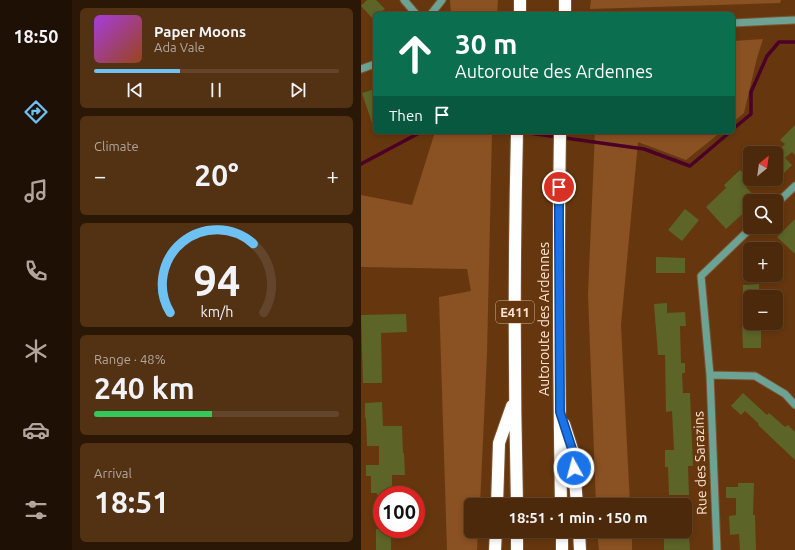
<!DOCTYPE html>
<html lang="en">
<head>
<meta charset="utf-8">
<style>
  body { margin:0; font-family:Ubuntu,sans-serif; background:#533113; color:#f1f3f6; height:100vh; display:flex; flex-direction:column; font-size:15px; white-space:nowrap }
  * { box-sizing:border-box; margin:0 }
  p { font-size:13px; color:#b2a69c }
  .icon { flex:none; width:22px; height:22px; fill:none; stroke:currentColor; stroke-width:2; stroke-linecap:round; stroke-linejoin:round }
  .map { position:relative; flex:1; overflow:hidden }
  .sheet { display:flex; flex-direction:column; gap:8px; padding:8px; background:#2a1706; width:289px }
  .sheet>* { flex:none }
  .top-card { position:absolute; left:12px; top:12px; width:362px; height:122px; border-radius:6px; box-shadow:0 2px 6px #0003,0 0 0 1px #63452b; background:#0b6e4f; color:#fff; overflow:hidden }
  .needle { width:26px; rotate:29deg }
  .fabs { position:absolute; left:382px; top:146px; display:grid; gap:8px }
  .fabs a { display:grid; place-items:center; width:40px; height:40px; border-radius:6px; background:#4c290a; box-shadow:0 2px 6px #0003,0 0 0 1px #63452b; font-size:20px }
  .speed { position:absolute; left:12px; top:486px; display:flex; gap:8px; font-size:20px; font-weight:700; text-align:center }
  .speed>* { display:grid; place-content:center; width:52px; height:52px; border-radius:50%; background:#4c290a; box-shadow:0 2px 6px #0003,0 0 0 1px #63452b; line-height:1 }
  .speed .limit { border:6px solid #d22; background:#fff; color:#111 }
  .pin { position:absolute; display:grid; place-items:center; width:34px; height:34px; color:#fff; margin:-17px; border:2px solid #fff; border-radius:50%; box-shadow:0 1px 4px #0007 }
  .me { position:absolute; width:44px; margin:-22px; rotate:353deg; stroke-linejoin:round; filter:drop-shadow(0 0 3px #0008) }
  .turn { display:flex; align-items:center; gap:14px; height:84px; padding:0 16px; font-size:18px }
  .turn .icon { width:52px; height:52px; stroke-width:2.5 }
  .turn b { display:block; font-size:28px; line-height:34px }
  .then { display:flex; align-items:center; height:38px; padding:0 16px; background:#0003; gap:8px; font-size:15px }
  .big { font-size:30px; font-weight:600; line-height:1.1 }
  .sheet .card { flex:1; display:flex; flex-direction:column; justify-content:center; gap:6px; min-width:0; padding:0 14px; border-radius:6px; background:#533113 }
  .sheet .dial { align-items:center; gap:0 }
  .dial svg { height:104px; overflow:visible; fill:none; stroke:#63452b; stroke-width:7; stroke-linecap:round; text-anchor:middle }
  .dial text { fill:#f1f3f6; stroke:none }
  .song { display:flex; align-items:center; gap:12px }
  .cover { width:48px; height:48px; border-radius:6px; background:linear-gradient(135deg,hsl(280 70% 55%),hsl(20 70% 35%)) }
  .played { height:4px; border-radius:2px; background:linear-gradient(90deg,#6ec2f3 35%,#63452b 35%) }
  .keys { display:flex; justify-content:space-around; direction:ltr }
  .heat { display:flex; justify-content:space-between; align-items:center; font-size:22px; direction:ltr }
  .charge { height:6px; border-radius:3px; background:linear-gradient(90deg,#34c759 48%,#63452b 0) }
  .trip { position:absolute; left:103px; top:498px; width:228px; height:40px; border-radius:6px; background:#4c290a; box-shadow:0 2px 6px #0003,0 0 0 1px #63452b; font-weight:600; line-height:40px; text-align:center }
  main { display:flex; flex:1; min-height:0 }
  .dock { display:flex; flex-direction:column; width:72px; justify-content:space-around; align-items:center; background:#1e1004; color:#b2a69c }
  .dock .icon { width:28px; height:28px }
  .dock .active { color:#6ec2f3 }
  .dock b { font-size:18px; color:#f1f3f6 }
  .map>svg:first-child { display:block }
  .green { fill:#8a5122 }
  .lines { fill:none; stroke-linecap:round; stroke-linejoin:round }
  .stream { stroke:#4c0027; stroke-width:3.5 }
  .building { fill:#5c6427 }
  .minor-casing { stroke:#7e532e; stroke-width:9 }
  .highway-casing { stroke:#7e532e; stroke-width:14 }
  .minor { stroke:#6ba395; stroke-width:7 }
  .highway { stroke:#fff; stroke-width:12 }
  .route-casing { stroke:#114b97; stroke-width:10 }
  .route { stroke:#1a73e8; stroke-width:7 }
  .labels { text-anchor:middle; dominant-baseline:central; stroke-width:3.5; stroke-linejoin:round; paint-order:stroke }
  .shield { fill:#66370e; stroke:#cfb099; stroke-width:1 }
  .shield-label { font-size:13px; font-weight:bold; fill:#fce4d4 }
  .street-label { font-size:14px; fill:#fce4d4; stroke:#66370e }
</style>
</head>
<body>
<main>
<nav class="dock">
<b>18:50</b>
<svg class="icon active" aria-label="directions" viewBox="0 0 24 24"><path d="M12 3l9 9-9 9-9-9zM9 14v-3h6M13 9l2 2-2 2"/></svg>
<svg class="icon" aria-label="music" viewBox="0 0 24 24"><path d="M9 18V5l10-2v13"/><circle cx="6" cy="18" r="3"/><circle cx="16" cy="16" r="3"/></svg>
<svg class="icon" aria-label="phone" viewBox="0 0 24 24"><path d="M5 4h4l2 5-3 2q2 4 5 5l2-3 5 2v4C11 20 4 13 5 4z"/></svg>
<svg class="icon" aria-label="climate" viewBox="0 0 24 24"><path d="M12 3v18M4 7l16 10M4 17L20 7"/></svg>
<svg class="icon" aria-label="car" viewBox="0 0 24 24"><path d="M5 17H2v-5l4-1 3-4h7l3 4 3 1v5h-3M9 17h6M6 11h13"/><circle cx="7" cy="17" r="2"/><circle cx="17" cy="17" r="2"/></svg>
<svg class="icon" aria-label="filters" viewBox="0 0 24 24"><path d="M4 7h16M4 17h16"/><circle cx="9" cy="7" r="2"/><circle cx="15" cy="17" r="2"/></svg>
</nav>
<section class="sheet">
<div class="card">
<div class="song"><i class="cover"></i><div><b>Paper Moons</b><p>Ada Vale</p></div></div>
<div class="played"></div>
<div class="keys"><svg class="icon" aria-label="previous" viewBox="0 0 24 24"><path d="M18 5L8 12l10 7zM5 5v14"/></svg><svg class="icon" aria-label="pause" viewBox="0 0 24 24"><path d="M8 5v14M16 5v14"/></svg><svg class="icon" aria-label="next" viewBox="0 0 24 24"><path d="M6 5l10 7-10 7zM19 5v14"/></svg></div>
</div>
<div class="card"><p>Climate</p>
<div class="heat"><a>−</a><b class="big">20°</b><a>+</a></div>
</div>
<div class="card dial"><svg viewBox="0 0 100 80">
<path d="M14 69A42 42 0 1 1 86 69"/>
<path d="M14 69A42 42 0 0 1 78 16" stroke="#6ec2f3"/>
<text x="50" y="56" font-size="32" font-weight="700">94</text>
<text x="50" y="72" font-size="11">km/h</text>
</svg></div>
<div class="card"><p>Range · 48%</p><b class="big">240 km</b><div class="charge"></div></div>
<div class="card"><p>Arrival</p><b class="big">18:51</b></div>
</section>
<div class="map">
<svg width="434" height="550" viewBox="0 0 434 550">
  <rect width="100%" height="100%" fill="#66370e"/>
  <!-- green -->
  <path class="green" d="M89,0H137L136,14H90Z
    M230,0H420L419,3L229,9Z
    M402,39L396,58L383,113L372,122V41Z
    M74,132H131L126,354L119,505H110V531H117L116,550H86L78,297L110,291L106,269L0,267V195L51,205Z
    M234,132H360L325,160L277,142L260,325L269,505H235L227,294Z
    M236,531H271V550H238Z"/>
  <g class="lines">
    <!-- stream -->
    <path class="stream" d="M372,129L390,114V92L406,56L418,42H434
      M161,132L283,149L329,166L369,132
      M0,164L60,132"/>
  </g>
  <!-- building -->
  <path class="building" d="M6,0H15L24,9L18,14H14V18L12,19L0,6Z
    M14,89V125L12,126L1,93Z
    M434,125V155L431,152L424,158L431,165L415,181V149L417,151L424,144L419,140Z
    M379,170L390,182L385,187L398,201H389V207L365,229L345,207L365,188L363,185Z
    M324,209L338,220L321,241L307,230Z
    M434,219V254L416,237Z
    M295,257L324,258V273H295Z
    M398,284V297H382V285Z
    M306,303V313L324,312L325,326H319L320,363H324V373H321L322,393H329L332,466H327L328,495H308L307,467H304V450H313L311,411L305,412L304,355H297L293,304Z
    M45,314L46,332L20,333L21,383H2L0,315Z
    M381,323H400V348H382Z
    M382,393L406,415L408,413L424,427L427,425L434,432V460L397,425L398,424L384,411L380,415L370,406Z
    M21,402L22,426H41L42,453H43L44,475H31V495H16V493H10V476H5V465H18V446H6L5,418H4V403Z
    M377,483H393L392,515H394L395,550H379L378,534L369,535L368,516L375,515V498H365V487H377Z
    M15,529H30V550H15Z
    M328,537L329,550H303V538Z"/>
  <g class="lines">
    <defs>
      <path id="minor" d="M43,0L55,14
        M70,14L81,0
        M372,23L434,20
        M0,69L14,64
        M415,204L434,186
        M349,375L394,376L424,394L434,405
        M356,550L349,375L340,276L391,227"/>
      <path id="highway" d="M159,14V0
        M204,14V0
        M156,132C153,256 153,381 156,505
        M199,132C197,256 198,381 200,505
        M203,424L212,452L216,505
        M136,505L138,443L151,406
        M156,531V550
        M201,531V550
        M218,531L219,550
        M134,550L135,531"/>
    </defs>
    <!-- minor casing -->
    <use href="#minor" class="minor-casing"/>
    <!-- highway casing -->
    <use href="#highway" class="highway-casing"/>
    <!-- minor -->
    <use href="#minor" class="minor"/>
    <!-- highway -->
    <use href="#highway" class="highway"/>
  </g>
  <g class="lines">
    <defs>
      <path id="route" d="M198,187V228L199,412L212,452L213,468"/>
    </defs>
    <!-- route casing -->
    <use href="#route" class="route-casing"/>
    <!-- route -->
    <use href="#route" class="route"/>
  </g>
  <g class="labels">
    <!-- shield labels -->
    <rect class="shield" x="135" y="301" width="38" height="22" rx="3"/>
    <g class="shield-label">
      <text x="154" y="312">E411</text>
    </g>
    <!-- street labels -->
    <g class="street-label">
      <text transform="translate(183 319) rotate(-90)">Autoroute des Ardennes</text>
      <text transform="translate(339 463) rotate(-92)">Rue des Sarazins</text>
    </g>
  </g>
</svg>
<div class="fabs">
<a><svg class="needle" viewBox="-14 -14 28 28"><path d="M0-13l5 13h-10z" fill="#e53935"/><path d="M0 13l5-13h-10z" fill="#b2a69c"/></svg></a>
<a><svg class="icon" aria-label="search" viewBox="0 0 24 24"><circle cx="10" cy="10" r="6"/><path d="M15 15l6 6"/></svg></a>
<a>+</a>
<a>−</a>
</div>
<div class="speed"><div class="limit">100</div></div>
<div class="pin" style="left:198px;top:187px;background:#d93025"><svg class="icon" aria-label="arrive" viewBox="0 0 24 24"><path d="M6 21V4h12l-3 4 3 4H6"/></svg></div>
<svg class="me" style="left:213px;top:468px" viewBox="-20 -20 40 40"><circle r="17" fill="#1a73e8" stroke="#fff" stroke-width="3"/><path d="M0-11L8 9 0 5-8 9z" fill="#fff"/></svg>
<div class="trip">18:51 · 1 min · 150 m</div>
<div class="top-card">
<div class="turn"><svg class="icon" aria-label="ahead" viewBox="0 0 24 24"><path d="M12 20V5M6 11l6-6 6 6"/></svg><div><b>30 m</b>Autoroute des Ardennes</div></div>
<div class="then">Then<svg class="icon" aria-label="arrive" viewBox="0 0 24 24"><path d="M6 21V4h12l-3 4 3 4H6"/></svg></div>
</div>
</div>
</main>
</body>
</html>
